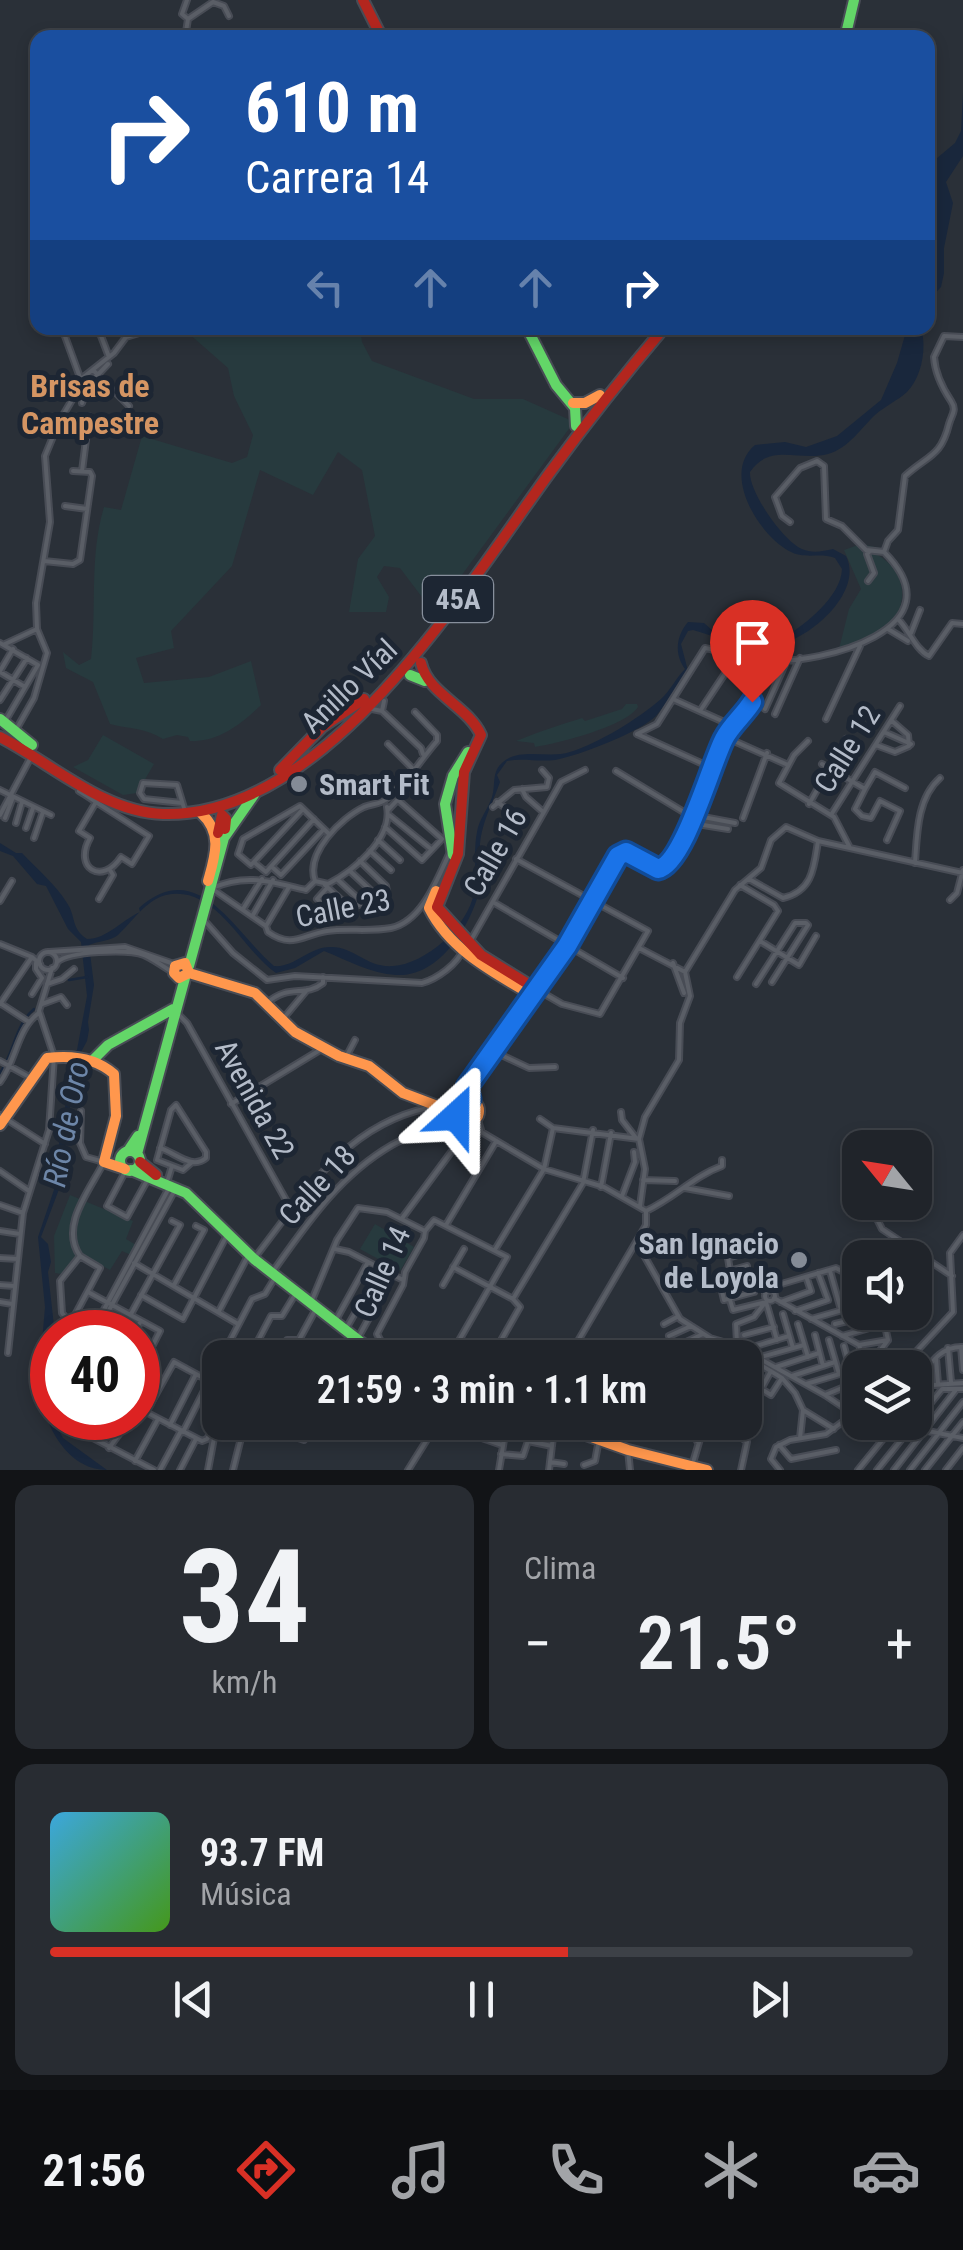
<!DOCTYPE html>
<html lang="es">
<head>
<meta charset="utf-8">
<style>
  body { margin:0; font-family:"Roboto Condensed",sans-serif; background:#282c32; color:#f1f3f6; height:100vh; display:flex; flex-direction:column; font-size:38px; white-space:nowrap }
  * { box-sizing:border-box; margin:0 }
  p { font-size:32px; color:#a2a4a8 }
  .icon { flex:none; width:55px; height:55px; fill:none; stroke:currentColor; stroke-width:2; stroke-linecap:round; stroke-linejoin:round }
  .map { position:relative; height:1470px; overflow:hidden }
  .details { display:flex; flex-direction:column; gap:15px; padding:15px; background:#121417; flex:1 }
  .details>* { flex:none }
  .guide { position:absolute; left:30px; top:30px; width:905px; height:305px; border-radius:20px; box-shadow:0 5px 15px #0003,0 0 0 2px #3d4147; background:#1a4fa0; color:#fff; overflow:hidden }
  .needle { width:65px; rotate:300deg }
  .controls { position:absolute; left:842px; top:1130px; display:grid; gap:20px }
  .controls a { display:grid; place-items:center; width:90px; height:90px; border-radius:20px; background:#20242a; box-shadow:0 5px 15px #0003,0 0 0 2px #3d4147; font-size:50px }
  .speed { position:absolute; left:30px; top:1310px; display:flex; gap:20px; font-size:50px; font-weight:700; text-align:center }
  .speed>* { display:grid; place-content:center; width:130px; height:130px; border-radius:50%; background:#20242a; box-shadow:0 5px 15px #0003,0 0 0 2px #3d4147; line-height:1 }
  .speed .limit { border:15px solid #d22; background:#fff; color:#111 }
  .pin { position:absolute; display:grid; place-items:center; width:85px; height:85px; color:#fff; margin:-102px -42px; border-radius:50% 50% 50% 0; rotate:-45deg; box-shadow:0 0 10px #0007 }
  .pin .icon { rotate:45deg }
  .me { position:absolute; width:110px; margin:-55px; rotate:24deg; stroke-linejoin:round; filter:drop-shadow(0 0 8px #0008) }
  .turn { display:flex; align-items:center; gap:35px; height:210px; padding:0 50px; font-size:45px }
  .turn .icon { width:130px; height:130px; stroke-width:2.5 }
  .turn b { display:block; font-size:70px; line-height:85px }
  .lanes { display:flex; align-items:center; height:95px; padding:0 50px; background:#0003; justify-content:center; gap:50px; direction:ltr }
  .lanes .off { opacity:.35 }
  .big { font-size:75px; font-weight:600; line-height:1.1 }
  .details .card { flex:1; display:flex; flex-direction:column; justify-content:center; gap:15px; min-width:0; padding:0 35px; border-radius:20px; background:#282c32 }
  .details .dial { align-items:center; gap:0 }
  .dial b { font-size:130px; line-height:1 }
  .song { display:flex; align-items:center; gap:30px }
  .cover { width:120px; height:120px; border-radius:15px; background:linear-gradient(135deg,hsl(200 70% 55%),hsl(100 70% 35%)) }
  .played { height:10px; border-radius:5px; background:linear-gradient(90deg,#d93025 60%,#3d4147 60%) }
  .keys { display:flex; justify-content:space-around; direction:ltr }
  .heat { display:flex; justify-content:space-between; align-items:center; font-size:55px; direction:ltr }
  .details .tiles { flex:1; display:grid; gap:15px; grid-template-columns:1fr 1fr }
  .card:last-child { grid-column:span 2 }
  .trip { position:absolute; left:202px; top:1340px; width:560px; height:100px; border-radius:20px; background:#20242a; box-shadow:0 5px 15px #0003,0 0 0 2px #3d4147; font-weight:600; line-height:100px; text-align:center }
  .tabs { display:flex; height:160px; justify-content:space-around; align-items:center; background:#0d0e11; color:#a2a4a8 }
  .tabs .icon { width:70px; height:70px }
  .tabs .active { color:#d93025 }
  .tabs b { font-size:45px; color:#f1f3f6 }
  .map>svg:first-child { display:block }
  .green { fill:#273a3e }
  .water { fill:#19273c }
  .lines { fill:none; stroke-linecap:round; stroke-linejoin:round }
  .stream { stroke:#19273c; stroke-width:2.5 }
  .street-casing { stroke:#484c55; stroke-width:8 }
  .fast-casing { stroke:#484c55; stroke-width:14 }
  .slow-casing { stroke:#484c55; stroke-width:14 }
  .jam-casing { stroke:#484c55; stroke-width:14 }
  .street { stroke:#5a5e66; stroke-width:4 }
  .fast { stroke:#63d668; stroke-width:10 }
  .slow { stroke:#ff974d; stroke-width:10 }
  .jam { stroke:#b3261e; stroke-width:10 }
  .route-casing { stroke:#114b97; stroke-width:25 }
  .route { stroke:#1a73e8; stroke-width:18 }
  .poi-dot { fill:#848b96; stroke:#1d2633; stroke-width:4 }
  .labels { text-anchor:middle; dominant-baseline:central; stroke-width:10; stroke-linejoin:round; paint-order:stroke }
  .shield { fill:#1d2633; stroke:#878f9c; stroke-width:2.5 }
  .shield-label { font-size:28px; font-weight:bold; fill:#b4bcc9 }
  .street-label { font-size:30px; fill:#b4bcc9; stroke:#1d2633 }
  .poi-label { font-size:30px; font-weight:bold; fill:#b4bcc9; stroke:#1d2633; text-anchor:start }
  .neighbourhood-label { font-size:32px; font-weight:bold; fill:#d59563; stroke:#1d2633 }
  .water-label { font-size:32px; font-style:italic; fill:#6d86a8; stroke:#1d2633 }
</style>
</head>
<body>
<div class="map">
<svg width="963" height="1470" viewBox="0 0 963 1470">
  <rect width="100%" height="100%" fill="#2a3038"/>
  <!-- green -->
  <path class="green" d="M212,328H360L362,342L372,361L474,399H523L570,420L571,426L434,613L400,568L384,566L377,577L389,597L386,612H349L358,559L375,536L362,470L338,452L313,495L260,470L232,566L171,631L174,648L136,658L144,683L209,677L251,661L261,705C242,724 217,743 190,741L188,737L177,735L163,739C146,728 130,729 110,724L93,682L66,668L63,652L79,665L91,659C97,608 89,557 104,507L121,510L142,436L232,463L247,457L253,435L234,396L228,368L187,332Z
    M861,544L884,549L876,554C907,571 912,606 883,631C871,641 854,644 839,649L849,609L861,589L844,550Z
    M626,704H637L638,707C626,726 560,743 535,747L534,743L516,741C539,732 559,725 582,718L585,721L622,709Z
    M103,735L154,764L137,793L123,795L73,767L88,760Z
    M70,1195L133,1221L126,1239L136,1245L131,1255L122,1251L110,1270L80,1254L62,1274L55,1273L54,1236Z
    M375,1224L414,1247L400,1271L360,1249Z"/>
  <!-- water -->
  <path class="water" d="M963,93V156L946,182L953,203L944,248V273L941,287L928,301L930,164L955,143L961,131Z
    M907,328H921C927,347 922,377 907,392C897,401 885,406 875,415C861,428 849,448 828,454C800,462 770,442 750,472C749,492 783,541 802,549C813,554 823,551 833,549L846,556C864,592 810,639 777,645C749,650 719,638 693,630L688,631L681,644L688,671C676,685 668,702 656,716C640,732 578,756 555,760C538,762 523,758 507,761L497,775L500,782C493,802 480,826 480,848C480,858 484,868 482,879C476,917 443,978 396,975C371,974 347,960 324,951L295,968L276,973C241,949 216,884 166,895C147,899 131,923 118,935C111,941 98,941 89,945L94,985L88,1022L89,1030L87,1041L75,1063L61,1184L41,1237L48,1244L51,1262L48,1272L54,1326L45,1370L52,1418L63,1438L107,1470C62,1470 38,1413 39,1374L43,1371L40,1366L45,1307L38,1237L58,1178V1150L68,1089L65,1087L68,1054L77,1050L87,996L81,942L68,929L46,886L37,884L13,856L0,851V843L16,853H22C37,869 56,885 67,903C76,916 71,929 87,939C107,939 122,920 140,912L139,908C198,855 235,933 274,966C294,968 309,947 330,947C354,946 366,968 393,966C426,964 468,926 474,893C477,873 473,852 477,832C479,819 488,809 492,797C496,784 491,772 503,762C520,747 549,759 570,752C599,743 638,719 661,699C670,691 676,678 685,669C674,654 676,636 688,622L704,623L712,630L762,633L784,638C805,624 841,597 842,569L835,558C820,552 805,560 789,551C758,534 721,473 755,445L785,442L806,447L837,436L881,400L897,363Z"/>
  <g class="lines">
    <!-- stream -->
    <path class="stream" d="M69,980L87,977
      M0,1073C14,1053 15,1025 34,1009"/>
    <defs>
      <path id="street" d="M188,19L213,2L224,6L229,16
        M185,38L188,19L182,14L187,0
        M98,328L109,357
        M93,370L129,406
        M81,379L114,353L126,337L156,328
        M82,403L88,385L108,364
        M82,471L89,416
        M65,506L87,509
        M884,552L888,541L898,530L905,476C928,455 941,457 949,424C952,414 957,410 951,401C943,389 935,373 934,357L944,336L963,337
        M44,561L73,564L80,560L92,476L90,472L73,471
        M868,581L874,573L867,554L869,552
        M898,619C909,630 915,649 929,656L952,623L963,624
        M888,629L908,641
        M911,633L920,610
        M0,643L38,665L7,718
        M5,644L37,629
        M0,671L13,649
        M0,672L25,687
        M673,699L733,726
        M0,700L27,658
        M372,709L382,711L421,748L423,754
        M765,709L787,660
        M382,711L384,701
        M700,711L736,657
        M775,714L800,658
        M826,719L860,646
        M17,728L34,698L47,653L37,629L36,603L50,522L45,456L59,422L82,383L62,328
        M884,732L911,744
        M637,734L657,724L705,648C725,652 745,659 766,661C822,664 961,629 884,552L866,550L842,526L826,519L824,466L817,461L800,468L775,497L782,516L790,522
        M637,734L712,768
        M725,737L788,765
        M808,741L794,755L779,783L834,817L849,846
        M388,744L413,769
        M876,745L895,752L909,746L908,735L892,721
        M822,764L865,789L855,809L862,816L871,818L880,801L900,811L887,840
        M616,771L687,814L735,823
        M522,789L526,797L542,811
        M865,789L875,772L905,788
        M0,790L51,815
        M79,791C86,795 93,800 99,804L149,836L132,864L121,857C102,886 73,868 90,838L79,831L96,802L98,799
        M497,802L517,816
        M182,803L144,799L140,793L143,783L177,785L184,808
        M809,804L846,739
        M493,807L514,790L547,787L549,778L542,770
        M303,809L251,865L238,854L243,839L300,806L329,834
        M388,810L403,794
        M0,815L31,757
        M389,815L431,849
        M831,815L900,706
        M5,818L13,797
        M743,818L767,753
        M16,823L22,802
        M691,823L728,829
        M385,827L422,860L442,839L398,800
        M26,828L33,808
        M34,838L43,812
        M378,840L400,860
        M370,851L391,870
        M516,859L648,931L600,1014L562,1004L536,989C568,947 592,901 618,855L621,853H630L658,869L669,864L695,817L725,737L753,702L765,661
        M255,863L266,872L314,819
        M915,863C917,834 917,798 940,778
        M272,867L281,875L324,829
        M351,872L379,898L387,891L386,886L360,861
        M337,879L363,903
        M749,879L783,898C813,891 814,867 818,841
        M315,881C305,853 341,818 364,807C371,804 380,804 385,800C406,785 421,759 437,741V735L415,712
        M315,881L328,884C353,871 393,839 387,807
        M325,885L350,908L379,898
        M211,888L266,926L268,932C292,949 302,935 327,931C348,928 370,932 391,928C424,921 439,874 452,848
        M212,888C247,873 271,882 306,890L315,881
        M327,888L317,899L334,913
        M99,899L113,875L110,870
        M950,900L957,893L963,870
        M0,901L12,881
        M493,902L623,978
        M243,909L262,879
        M253,915L273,880
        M203,919L233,953L267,980L295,976L422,983C437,979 458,964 463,949
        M266,926L289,887
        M471,940L561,782L585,770
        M760,941L799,965L816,936
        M0,944L32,957L40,964
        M639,948L685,972
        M49,952L125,947L174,964
        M39 961a9 9 0 1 1 18 0a9 9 0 1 1-18 0Z
        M57,962C70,951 127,949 144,955C153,959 163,966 172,972
        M673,963L684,993
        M685,972L735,890L761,868L771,840L786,827L818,841L963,873
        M737,977L778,911L774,905L740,885
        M47,984L62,979L74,969
        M756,984L795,923H806L808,925L772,982
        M32,994L42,978L36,969V963
        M0,1003L29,1022
        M267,1003C290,983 304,998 323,983V977
        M0,1004L32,957
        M42,1004L61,997L67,1005
        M178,1014L187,1023L291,1209
        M282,1020L307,990
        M497,1053L529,1068L555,1067
        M345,1059L355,1040
        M0,1061L31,1078
        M0,1082C16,1062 17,1028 39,1013
        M231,1104L320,1050
        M621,1112L622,1120L636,1138
        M0,1115L45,1144
        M477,1117L481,1130
        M540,1119L553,1128L639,1139
        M466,1123L544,1169L604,1187L646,1211
        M160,1148C176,1153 192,1170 206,1158V1152L176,1105L171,1110L157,1160L183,1170L191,1163
        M882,1148L885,1138
        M126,1170L107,1206L127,1217L149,1177
        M0,1171L29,1191
        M168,1179L172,1166
        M643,1180L675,1181
        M601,1187L611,1133
        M685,1188L729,1196
        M622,1196L635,1162L634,1152
        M877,1202V1219L882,1229L952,1276
        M0,1205L23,1213
        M640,1206L645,1169L639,1139L645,1117L679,1060L680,1023L690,996L685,972
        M646,1211C674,1198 694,1176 722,1166V1160
        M403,1217L463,1136L466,1123
        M446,1225L495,1143
        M0,1231L20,1234
        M637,1243L680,1319L710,1338L737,1346L825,1395L853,1414
        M496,1248L544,1169L553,1128
        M335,1249L349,1252L403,1280
        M80,1256C59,1226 90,1190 104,1162L86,1157L80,1143L81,1111
        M256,1256C304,1194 346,1125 428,1108
        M0,1258L18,1259
        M134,1263L238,1324
        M747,1266L718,1274L724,1300L754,1292
        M453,1267L513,1299
        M274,1270C308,1222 340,1175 392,1145C413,1133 437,1132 456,1116
        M730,1271L728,1258L754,1250
        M759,1271L765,1293
        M830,1271L841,1310
        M0,1285L14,1286
        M174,1285L204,1230L196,1226
        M443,1285L464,1249
        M721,1288L751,1279
        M765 1296a5 5 0 1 1 10 0a5 5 0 1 1-10 0Z
        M772,1291L778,1285L836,1268L860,1281
        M88,1292L160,1331L138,1374
        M141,1295L183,1319L226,1237
        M774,1298L859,1345L888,1340
        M513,1299L583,1183L593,1130
        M312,1300L337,1240L358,1208L387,1212L425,1231
        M730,1300L733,1310L766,1302L777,1340
        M0,1302L12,1304
        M781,1302L811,1291L807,1279
        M219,1311L249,1254
        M795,1311L828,1300L818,1273
        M131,1314L180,1225L172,1221
        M783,1314L793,1348
        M337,1318L368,1262
        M811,1319L853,1307
        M71,1324L62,1313L60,1281L80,1256
        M664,1324L677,1317
        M798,1324L808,1357
        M835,1324L856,1319L848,1286
        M347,1327L380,1270
        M66,1332L100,1268L80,1256
        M92,1332L169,1188
        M97,1332L176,1188
        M134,1332L141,1321
        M744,1335L774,1327
        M815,1335L823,1366
        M359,1336L393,1275
        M669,1336L691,1326
        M842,1336L873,1327L868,1312
        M829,1340L839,1374
        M737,1343L736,1324L754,1317L764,1304
        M859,1345L866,1368
        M227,1346L249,1358L271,1316H282L296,1293
        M610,1346L615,1358
        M384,1347L377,1334L403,1285L405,1272L424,1238L425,1231L434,1220L507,1257L449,1358
        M961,1347L963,1370
        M948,1348L951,1382
        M671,1349L703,1334
        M746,1349L789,1336
        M738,1351L782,1378L795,1393L803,1410L834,1429
        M8,1353L23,1213L49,1130L54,1056L39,1011L52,968
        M761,1357L804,1345
        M221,1358L252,1299L265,1294L276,1276
        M277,1358L287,1340H299L317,1307
        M491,1358L520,1307L513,1299
        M568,1358L646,1225V1211
        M936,1358L938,1384
        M776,1367L819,1353
        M867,1368L888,1340L882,1312
        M901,1368L953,1312L950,1253L963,1235
        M792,1376L835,1362
        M745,1379L771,1395L782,1378
        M750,1382L761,1364
        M806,1384L850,1371
        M915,1384C929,1367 938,1346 963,1347
        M761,1389L771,1371
        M825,1395L854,1383L844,1346
        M915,1396L933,1385L963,1383
        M841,1404L860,1396
        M138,1408L202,1441L207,1439L220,1416
        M146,1412L174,1362L220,1387
        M102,1418L91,1437L154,1470
        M75,1421L77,1418
        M284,1422L293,1428
        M693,1422L697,1441
        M905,1422L918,1429L963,1438
        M438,1423L502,1445
        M170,1425L195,1376
        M293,1428L295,1437L304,1440L311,1431L306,1422
        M731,1429L747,1442L741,1470
        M183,1432L220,1359
        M591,1433L594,1422
        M800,1438L803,1410
        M779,1445L791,1459L836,1450
        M109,1448L131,1418
        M628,1450L630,1470
        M501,1454L523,1456L528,1441L552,1446
        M135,1461L158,1419
        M550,1462L564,1464
        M584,1465L595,1461L598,1445
        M692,1466L705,1422
        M160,1470L181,1431
        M180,1470L196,1439
        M208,1470L217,1422
        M233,1470L245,1422
        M408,1470L438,1422
        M499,1470L507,1422
        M549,1470L554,1429
        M780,1470L771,1459L776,1447L790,1440L826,1434L860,1409
        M858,1470L897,1422
        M877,1470L942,1389H963
        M894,1470L955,1391
        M910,1470L963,1402
        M925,1470L963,1422
        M946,1470L963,1448"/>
      <path id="fast" d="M845,38L854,0
        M527,328L556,385L575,408L576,426
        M410,675L425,681
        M0,719L32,745
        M453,855L445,804L453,776L468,752
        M189,966L224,838L254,795
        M92,1061L108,1045L173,1009
        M128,1151L138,1136
        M120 1161a10 10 0 1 1 20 0a10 10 0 1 1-20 0Z
        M137,1154L185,978
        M131,1170L186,1193L254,1259L366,1346L372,1356"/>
      <path id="slow" d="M573,403H585L600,395
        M201,813C223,833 215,856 208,881
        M436,891L429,908C450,950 493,972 532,995
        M189,973L185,963L175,966L174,973L179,978L189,973L255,993L295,1032L339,1056L369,1066L403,1093L440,1107L456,1105
        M455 1111a12 12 0 1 1 24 0a12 12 0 1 1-24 0Z
        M437,1110L455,1115
        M0,1125L47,1058C71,1055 95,1057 114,1074L116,1116L104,1162L125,1169
        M549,1422L628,1450L707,1470"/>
      <path id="jam" d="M363,0L382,38
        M421,663C428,694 468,706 481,735L464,772L458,854L437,907L481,955L536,989L460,1101
        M0,737C51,763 103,812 163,814C326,819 466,587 551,471C587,422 625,374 664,328
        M280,770L322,727L364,699
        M218,833L222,815L226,819L225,829
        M140,1162L156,1175
        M372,1358L376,1349L384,1347L391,1350L395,1358"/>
    </defs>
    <!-- street casing -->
    <use href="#street" class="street-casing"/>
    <!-- fast casing -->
    <use href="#fast" class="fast-casing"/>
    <!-- slow casing -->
    <use href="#slow" class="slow-casing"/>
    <!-- jam casing -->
    <use href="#jam" class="jam-casing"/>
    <!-- street -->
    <use href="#street" class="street"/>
    <!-- fast -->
    <use href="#fast" class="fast"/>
    <!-- slow -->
    <use href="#slow" class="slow"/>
    <!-- jam -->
    <use href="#jam" class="jam"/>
  </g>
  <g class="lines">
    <defs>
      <path id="route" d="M456,1116L458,1102L470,1099L467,1087L567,946L618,856L626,852L658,869C684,864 711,764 724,739C731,725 744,715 752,702"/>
    </defs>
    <!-- route casing -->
    <use href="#route" class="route-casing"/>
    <!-- route -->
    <use href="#route" class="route"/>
  </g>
  <!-- markers -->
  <g class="poi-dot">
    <circle cx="299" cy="784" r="10"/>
    <circle cx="799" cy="1260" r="10"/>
  </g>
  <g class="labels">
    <!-- shield labels -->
    <rect class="shield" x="423" y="576" width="70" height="46" rx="8"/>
    <g class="shield-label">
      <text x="458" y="599">45A</text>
    </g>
    <!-- street labels -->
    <g class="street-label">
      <text transform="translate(349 686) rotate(-44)">Anillo Víal</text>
      <text transform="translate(847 749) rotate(-58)">Calle 12</text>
      <text transform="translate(495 852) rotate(-60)">Calle 16</text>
      <text transform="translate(343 908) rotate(-11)">Calle 23</text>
      <text transform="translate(255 1099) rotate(61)">Avenida 22</text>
      <text transform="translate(317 1185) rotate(-47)">Calle 18</text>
      <text transform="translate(382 1272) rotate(-66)">Calle 14</text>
    </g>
    <!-- poi labels -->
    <g class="poi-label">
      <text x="319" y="784">Smart Fit</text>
      <text x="779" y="1243" text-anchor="end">San Ignacio<tspan x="779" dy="34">de Loyola</tspan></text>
    </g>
    <!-- neighbourhood labels -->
    <g class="neighbourhood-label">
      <text x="90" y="386">Brisas de<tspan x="90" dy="37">Campestre</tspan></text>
    </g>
    <!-- water labels -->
    <g class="water-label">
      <text transform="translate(66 1124) rotate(-79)">Río de Oro</text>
    </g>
  </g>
</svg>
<div class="controls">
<a><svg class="needle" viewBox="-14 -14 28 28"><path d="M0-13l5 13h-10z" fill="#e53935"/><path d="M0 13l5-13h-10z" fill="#a2a4a8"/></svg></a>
<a><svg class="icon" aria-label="sound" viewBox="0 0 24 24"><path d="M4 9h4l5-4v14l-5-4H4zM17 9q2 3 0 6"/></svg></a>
<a><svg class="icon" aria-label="layers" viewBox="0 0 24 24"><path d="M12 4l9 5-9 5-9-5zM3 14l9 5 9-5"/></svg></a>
</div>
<div class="speed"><div class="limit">40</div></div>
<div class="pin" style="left:752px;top:702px;background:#d93025"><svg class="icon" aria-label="arrive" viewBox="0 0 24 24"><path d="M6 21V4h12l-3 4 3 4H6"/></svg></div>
<svg class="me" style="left:456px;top:1116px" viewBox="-20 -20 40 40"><path d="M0-17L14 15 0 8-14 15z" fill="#1a73e8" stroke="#fff" stroke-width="4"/></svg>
<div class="trip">21:59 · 3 min · 1.1 km</div>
<div class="guide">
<div class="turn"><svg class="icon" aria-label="right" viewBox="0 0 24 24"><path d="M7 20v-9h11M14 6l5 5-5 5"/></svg><div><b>610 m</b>Carrera 14</div></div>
<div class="lanes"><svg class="icon off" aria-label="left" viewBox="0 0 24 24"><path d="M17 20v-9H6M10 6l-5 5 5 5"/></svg><svg class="icon off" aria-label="ahead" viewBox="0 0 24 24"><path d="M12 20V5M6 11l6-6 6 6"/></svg><svg class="icon off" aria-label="ahead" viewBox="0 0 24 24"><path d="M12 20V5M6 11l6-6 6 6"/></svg><svg class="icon" aria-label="right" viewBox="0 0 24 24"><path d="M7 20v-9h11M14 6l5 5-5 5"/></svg></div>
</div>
</div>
<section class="details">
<div class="tiles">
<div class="card dial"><b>34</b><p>km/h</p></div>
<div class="card"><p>Clima</p>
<div class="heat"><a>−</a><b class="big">21.5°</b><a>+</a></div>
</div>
<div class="card">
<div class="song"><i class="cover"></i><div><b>93.7 FM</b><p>Música</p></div></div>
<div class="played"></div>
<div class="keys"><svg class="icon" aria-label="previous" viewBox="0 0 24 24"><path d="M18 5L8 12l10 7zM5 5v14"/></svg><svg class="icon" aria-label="pause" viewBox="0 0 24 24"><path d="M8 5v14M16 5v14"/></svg><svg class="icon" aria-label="next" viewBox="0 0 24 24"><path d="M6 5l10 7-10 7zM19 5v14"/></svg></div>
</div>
</div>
</section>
<nav class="tabs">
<b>21:56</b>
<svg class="icon active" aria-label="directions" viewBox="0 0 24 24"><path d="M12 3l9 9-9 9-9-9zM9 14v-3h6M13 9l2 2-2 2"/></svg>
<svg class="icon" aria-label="music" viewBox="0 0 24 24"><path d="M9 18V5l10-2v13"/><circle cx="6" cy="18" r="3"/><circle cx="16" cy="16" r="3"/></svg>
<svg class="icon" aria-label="phone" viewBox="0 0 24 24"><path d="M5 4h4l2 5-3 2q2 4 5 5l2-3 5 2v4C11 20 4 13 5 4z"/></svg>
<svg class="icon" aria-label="climate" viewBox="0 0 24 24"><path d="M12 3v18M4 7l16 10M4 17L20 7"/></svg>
<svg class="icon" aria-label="car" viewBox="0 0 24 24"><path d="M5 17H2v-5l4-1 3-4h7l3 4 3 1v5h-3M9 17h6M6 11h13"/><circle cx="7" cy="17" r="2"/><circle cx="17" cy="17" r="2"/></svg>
</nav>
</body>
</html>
